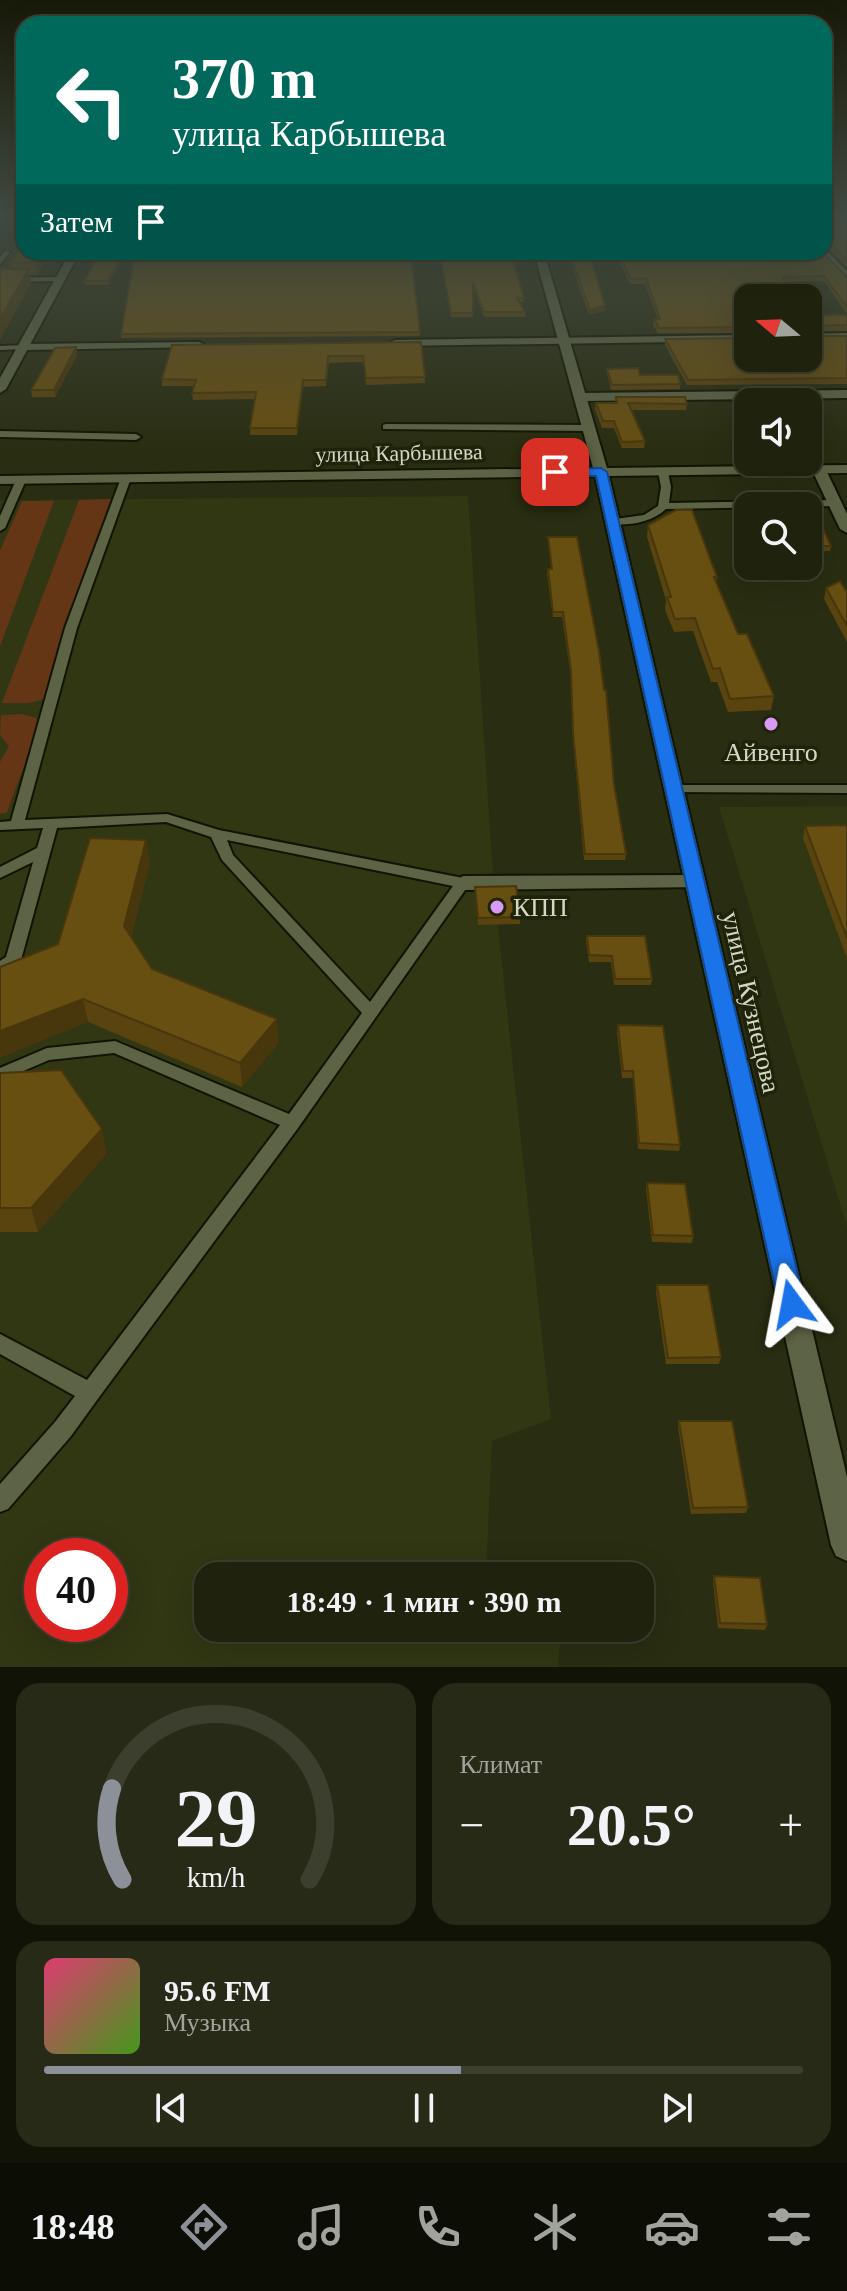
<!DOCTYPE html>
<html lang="ru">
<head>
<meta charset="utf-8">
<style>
  body { margin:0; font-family:Georgia,serif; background:#272a16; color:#f1f3f6; height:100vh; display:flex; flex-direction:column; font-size:30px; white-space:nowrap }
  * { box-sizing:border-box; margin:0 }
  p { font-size:26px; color:#a1a49d }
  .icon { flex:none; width:44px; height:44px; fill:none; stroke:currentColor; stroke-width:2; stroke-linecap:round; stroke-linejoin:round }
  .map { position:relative; height:1667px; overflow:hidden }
  .details { display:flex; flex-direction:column; gap:16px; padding:16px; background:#111307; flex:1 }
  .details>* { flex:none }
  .guide { position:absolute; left:16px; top:16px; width:816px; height:244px; border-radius:24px; box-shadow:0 8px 32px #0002,0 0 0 2px #3c3f2e; background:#00695c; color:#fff; overflow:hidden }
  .needle { width:52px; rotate:289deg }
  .controls { position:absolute; left:734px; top:284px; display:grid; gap:16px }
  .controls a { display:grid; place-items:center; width:88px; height:88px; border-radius:16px; background:#1f220d; box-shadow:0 8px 32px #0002,0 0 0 2px #3c3f2e; font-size:40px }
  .speed { position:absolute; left:24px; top:1538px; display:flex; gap:16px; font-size:40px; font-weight:700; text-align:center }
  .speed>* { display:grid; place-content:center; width:104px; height:104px; border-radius:50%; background:#1f220d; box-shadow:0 8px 32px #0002,0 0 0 2px #3c3f2e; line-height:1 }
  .speed .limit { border:12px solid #d22; background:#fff; color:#111 }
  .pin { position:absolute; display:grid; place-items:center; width:68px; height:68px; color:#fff; margin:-34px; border-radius:16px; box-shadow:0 4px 12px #0006 }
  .me { position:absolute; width:88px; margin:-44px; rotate:347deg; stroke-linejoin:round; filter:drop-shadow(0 0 6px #0008) }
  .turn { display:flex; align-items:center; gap:28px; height:168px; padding:0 24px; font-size:36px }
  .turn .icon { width:104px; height:104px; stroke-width:2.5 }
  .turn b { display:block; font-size:56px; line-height:68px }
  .then { display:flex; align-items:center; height:76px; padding:0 24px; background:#0003; gap:16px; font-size:30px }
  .big { font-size:60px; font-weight:700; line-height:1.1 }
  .details .widget { flex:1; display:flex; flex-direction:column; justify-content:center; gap:12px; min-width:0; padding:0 28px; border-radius:24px; background:#272a16 }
  .details .dial { align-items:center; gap:0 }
  .dial svg { height:208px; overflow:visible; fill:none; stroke:#3c3f2e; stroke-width:7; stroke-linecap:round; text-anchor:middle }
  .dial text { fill:#f1f3f6; stroke:none }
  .song { display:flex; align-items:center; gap:24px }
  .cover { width:96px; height:96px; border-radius:12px; background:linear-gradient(135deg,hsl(340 70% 55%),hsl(100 70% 35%)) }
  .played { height:8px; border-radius:4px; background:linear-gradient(90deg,#8c9099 55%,#3c3f2e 55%) }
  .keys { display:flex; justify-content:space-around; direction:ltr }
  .heat { display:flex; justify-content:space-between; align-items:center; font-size:44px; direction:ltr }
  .details .tiles { flex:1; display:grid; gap:16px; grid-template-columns:1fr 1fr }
  .widget:last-child { grid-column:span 2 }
  .trip { position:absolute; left:194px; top:1562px; width:460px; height:80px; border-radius:24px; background:#1f220d; box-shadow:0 8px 32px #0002,0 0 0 2px #3c3f2e; font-weight:700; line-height:80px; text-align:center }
  .tabs { display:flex; height:128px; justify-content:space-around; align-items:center; background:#0c0e05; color:#a1a49d }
  .tabs .icon { width:56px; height:56px }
  .tabs .active { color:#8c9099 }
  .tabs b { font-size:36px; color:#f1f3f6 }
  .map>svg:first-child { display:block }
  .built { fill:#313613; fill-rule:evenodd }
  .green { fill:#653616 }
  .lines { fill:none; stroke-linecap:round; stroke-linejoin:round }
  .lane-casing { stroke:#111500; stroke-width:4 }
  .street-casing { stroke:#111500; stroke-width:4 }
  .secondary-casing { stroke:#111500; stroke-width:4 }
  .lane { fill:#5d6345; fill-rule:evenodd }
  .street { fill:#5d6345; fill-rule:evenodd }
  .secondary { fill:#5d6345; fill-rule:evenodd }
  .wall { fill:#59430f }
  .shaded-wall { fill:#48370c }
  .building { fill:#674e11; stroke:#48370c; stroke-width:2 }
  .route { fill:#1a73e8; stroke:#114b97; stroke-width:2 }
  .poi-dot { fill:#d99af7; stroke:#1f2307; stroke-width:3 }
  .labels { text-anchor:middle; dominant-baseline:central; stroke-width:7; stroke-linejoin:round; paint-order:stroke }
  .far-street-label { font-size:22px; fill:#d4d7c7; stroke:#1f2307 }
  .poi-label { font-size:26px; fill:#d4d7c7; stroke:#1f2307 }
  .street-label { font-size:26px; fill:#d4d7c7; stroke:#1f2307 }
</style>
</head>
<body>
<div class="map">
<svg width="847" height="1667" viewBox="0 0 847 1667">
  <rect width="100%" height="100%" fill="#292d11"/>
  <!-- built -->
  <path class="built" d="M468,496L494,889L551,1419L492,1441L486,1574L490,1576H208V1628H561L558,1667H0V500ZM42,1556H110V1624H42Z
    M847,806V1227L719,807Z"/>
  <!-- green -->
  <path class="green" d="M111,499L50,694C36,706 19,703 2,703L79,500Z
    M22,501H54L0,646V551Z
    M23,714L36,718L40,723L7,812L0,814V762L9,746L0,735L1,715Z"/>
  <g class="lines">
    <defs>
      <path id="lane" d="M24,227L23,236L18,237L21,229Z
        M5,251L10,252L0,264V257Z
        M63,277L60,281L0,282V278Z
        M26,345V349H23L0,350V346Z
        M386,424L590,425L595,428L590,431L383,429V425Z
        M0,431L136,434L141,437L136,440L0,437Z
        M663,469L668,472L671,487L669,503L835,500L840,503L835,506L666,509C651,523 628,526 608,524V520L644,515L658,506L661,487L658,472Z
        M126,475L131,478L77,628L25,820L167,814L219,830L463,878L470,883L298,1128L97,1400L71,1436L8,1509L0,1512V1484L55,1422L75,1396L0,1354V1334L87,1380L280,1125L114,1053L49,1060L0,1081V1068L47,1048L115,1041L289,1114L362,1013L222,860L211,837L166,822L57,828L21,960L6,973L0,975V961L6,957L33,862L0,878V867L37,848L43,828L0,830V822L11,821L65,628L121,478ZM227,840L453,886L370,1002L233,855Z
        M21,477L26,480L5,528L0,531V516L16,480Z
        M672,785H847V793L667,792L665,789Z"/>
      <path id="street" d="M824,248L847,271V280L821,253Z
        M298,252H525L520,255L72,261L67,258L72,255Z
        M847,333V339L808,340V334Z
        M748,335V341L395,346L389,343L395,340Z
        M199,342L205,345L203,347L23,350L17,347L23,344Z
        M847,390V398L582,401L576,397L582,393Z
        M819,466L826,470L847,514V533L840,529L812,470Z
        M695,875L705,882L702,887L463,890L453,883L463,876Z"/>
      <path id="secondary" d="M70,252H80L6,389L0,393V378Z
        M534,252H544L607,468L847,465V473L609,476L847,1477V1561L836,1556L831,1545L595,476L0,484V476L593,468Z"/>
    </defs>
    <!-- lane casing -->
    <use href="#lane" class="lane-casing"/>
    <!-- street casing -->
    <use href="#street" class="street-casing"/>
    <!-- secondary casing -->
    <use href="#secondary" class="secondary-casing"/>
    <!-- lane -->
    <use href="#lane" class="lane"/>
    <!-- street -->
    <use href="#street" class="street"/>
    <!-- secondary -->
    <use href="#secondary" class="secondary"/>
  </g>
  <!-- wall -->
  <path class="wall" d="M824,217H847V267L826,246Z
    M51,252L38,274L30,275L31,284L13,269L11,263Z
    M567,252H589L605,305L604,311L589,315Z
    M614,252H822L847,277V314L824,281L785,282L748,298V333H658L653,325L654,319H658L645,284H630Z
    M440,255L524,298L523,302H519L525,312V317H484L473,288V317H451Z
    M121,263L108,285H85L84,281Z
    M808,315H847V331H808Z
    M420,332V336L121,338V334Z
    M847,336V384L687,385L665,345V339Z
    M421,342L425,383L366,385L364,362L329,363L326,386L303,387L297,435H250V428L255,399L193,400L192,393L194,386H162V379Z
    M76,347L77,355L55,397H32L31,390Z
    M607,369L680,384V389L611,390L607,373Z
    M616,397L687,404L686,410H631L645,441L644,448H622L614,428H602L595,409L596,403H615Z
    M808,524L831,546L830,551L808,552Z
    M648,525L717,577L716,583L738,634L774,696L771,710L728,712L717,682H711L693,631L674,632L665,610L666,600L647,537Z
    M548,537L614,784L626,854L625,860H584L573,739L571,677L562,617H553L547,574L548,569H551Z
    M826,588L847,592V642L824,599Z
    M847,825V959L803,838L805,826Z
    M150,863L131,937L152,969L279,1042L242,1087L88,1022L58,944Z
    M475,887L520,917V924L478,925Z
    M587,936L652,979L651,985H614L611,962H589L586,942Z
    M618,1025L680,1145L679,1151L638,1149L633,1078H622L617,1032Z
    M0,1073L107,1153L38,1232H0Z
    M647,1183L693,1236L692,1243L652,1242L646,1189Z
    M657,1285L721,1357L719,1364H666L656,1292Z
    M679,1421L748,1507L746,1513L691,1514L678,1427Z
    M714,1576L767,1624L765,1630L718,1628L713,1582Z"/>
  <!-- shaded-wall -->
  <path class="shaded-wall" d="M42,252H51L38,274L36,262Z
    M120,259L121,263L108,285V281Z
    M29,269L31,284L0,340V318Z
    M605,305L604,311L589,315L590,310Z
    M76,347L77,355L55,397L54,390Z
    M303,380V387L297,435V428Z
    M146,840L150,863L128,949L124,926Z
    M83,999L88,1022L0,1058V1031Z
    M277,1019L279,1042L242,1087L240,1063Z
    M102,1129L107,1153L38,1232L31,1208Z"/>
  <!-- building -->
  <path class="building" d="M824,217H847V261L827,241H824Z
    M24,243V252H42L36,262L11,263Z
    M569,252H589L605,305L590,310Z
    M617,252H822L847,277V307L824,276L782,277L794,298H748V327L659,328L654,319H660L646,278L631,279Z
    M511,254L524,298H517L525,312H484L473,283V313H451L440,255Z
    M411,255L420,332L121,334L134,259Z
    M120,259L108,281H84L96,260Z
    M2,269H29L0,318V274Z
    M808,315H847V325L809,326L808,328Z
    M808,336H847V378L688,380L665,339L748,338V358H808Z
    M421,342L425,377L366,378L363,356H328L326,380H303L297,428H250L256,392L192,393L196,380L162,379L172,345Z
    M76,347L54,390H31L55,348Z
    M638,368L640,375H678L680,384L612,385L607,369Z
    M616,397H685L687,404L628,403L645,441L622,442L614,421H603L596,403H617Z
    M676,510H692L717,577H714L738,634H747L774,696L730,699L720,668L713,669L695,618L675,619L667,597H671L648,525Z
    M808,524H821L831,546H808Z
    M548,537H577L599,651L604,690H606L614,784L626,854H585L573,733L571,671L563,612H553L548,569H552Z
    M840,581L847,592V626L826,588Z
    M847,825V938L805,826Z
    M90,838L146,840L124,926L152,969L277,1019L240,1063L83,999L0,1031V967L58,944Z
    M516,886L520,917L478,918L475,887Z
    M587,936H645L652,979H615L612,956L589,955Z
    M618,1025L663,1026L680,1145L639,1143L633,1071H623Z
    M61,1070L102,1129L31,1208H0V1073Z
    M647,1183L685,1184L693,1236L653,1235Z
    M657,1285H708L721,1357L668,1358Z
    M679,1421H732L748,1507L693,1508Z
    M714,1576L760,1578L767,1624L720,1623Z"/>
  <!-- sky -->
  <linearGradient id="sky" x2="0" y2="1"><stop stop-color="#171909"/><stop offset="0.48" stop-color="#434c43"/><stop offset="1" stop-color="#434c43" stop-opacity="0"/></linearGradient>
  <rect width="847" height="450" fill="url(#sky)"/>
  <!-- route -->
  <path class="route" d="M601,468L607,472L805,1304L801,1312L792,1315L783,1312L779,1304L596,476H555L549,472L555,469Z"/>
  <!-- markers -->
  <g class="poi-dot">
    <circle cx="771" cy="724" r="8"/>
    <circle cx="497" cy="907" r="8"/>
  </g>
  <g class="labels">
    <!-- far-street labels -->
    <g class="far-street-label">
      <text transform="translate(399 453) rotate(-1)">улица Карбышева</text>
    </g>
    <!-- poi labels -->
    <g class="poi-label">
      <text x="771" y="752">Айвенго</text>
      <text x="513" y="907" text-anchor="start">КПП</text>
    </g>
    <!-- street labels -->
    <g class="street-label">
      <text transform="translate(751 1002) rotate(77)">улица Кузнецова</text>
    </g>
  </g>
</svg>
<div class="controls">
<a><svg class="needle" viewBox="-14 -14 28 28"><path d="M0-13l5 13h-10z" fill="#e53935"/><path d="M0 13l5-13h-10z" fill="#a1a49d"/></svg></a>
<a><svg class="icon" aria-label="sound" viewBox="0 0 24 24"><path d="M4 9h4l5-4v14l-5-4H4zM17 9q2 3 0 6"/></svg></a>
<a><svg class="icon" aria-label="search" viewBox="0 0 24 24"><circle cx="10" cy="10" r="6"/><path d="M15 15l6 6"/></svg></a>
</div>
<div class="speed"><div class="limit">40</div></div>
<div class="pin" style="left:555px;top:472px;background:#d93025"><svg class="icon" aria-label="arrive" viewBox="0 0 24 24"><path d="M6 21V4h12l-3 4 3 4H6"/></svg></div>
<svg class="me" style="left:792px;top:1304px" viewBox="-20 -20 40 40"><path d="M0-17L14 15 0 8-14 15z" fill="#1a73e8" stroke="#fff" stroke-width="4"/></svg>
<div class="trip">18:49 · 1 мин · 390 m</div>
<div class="guide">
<div class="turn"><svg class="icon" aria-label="left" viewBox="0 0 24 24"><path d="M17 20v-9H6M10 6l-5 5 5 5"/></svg><div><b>370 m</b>улица Карбышева</div></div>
<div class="then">Затем<svg class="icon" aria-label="arrive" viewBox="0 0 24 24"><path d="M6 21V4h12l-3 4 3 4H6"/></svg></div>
</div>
</div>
<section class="details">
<div class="tiles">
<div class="widget dial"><svg viewBox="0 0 100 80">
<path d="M14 69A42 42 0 1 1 86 69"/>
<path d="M14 69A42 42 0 0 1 10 34" stroke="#8c9099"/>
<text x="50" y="56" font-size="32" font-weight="700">29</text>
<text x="50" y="72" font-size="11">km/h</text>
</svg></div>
<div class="widget"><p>Климат</p>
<div class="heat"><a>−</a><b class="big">20.5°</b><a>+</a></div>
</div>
<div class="widget">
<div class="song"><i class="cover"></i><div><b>95.6 FM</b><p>Музыка</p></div></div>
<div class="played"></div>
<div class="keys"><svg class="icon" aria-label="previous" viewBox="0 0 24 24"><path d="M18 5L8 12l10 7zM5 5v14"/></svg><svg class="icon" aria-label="pause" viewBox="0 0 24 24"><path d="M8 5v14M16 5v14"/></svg><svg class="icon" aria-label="next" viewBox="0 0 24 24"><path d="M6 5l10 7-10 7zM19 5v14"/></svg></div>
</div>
</div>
</section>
<nav class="tabs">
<b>18:48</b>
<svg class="icon active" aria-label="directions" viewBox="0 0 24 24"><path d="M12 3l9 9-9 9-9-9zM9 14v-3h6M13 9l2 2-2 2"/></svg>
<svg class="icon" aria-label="music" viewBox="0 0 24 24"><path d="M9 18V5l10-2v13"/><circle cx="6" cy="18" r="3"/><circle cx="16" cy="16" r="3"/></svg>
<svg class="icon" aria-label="phone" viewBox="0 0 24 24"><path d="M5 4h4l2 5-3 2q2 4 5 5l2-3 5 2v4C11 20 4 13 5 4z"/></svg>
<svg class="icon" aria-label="climate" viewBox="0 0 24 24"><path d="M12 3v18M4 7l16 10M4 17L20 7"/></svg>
<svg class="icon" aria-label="car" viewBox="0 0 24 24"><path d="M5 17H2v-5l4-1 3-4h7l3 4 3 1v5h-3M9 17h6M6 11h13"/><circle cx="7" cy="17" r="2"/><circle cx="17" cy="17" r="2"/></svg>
<svg class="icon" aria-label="filters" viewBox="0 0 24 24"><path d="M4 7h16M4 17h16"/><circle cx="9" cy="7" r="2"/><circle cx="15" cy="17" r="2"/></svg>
</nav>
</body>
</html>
